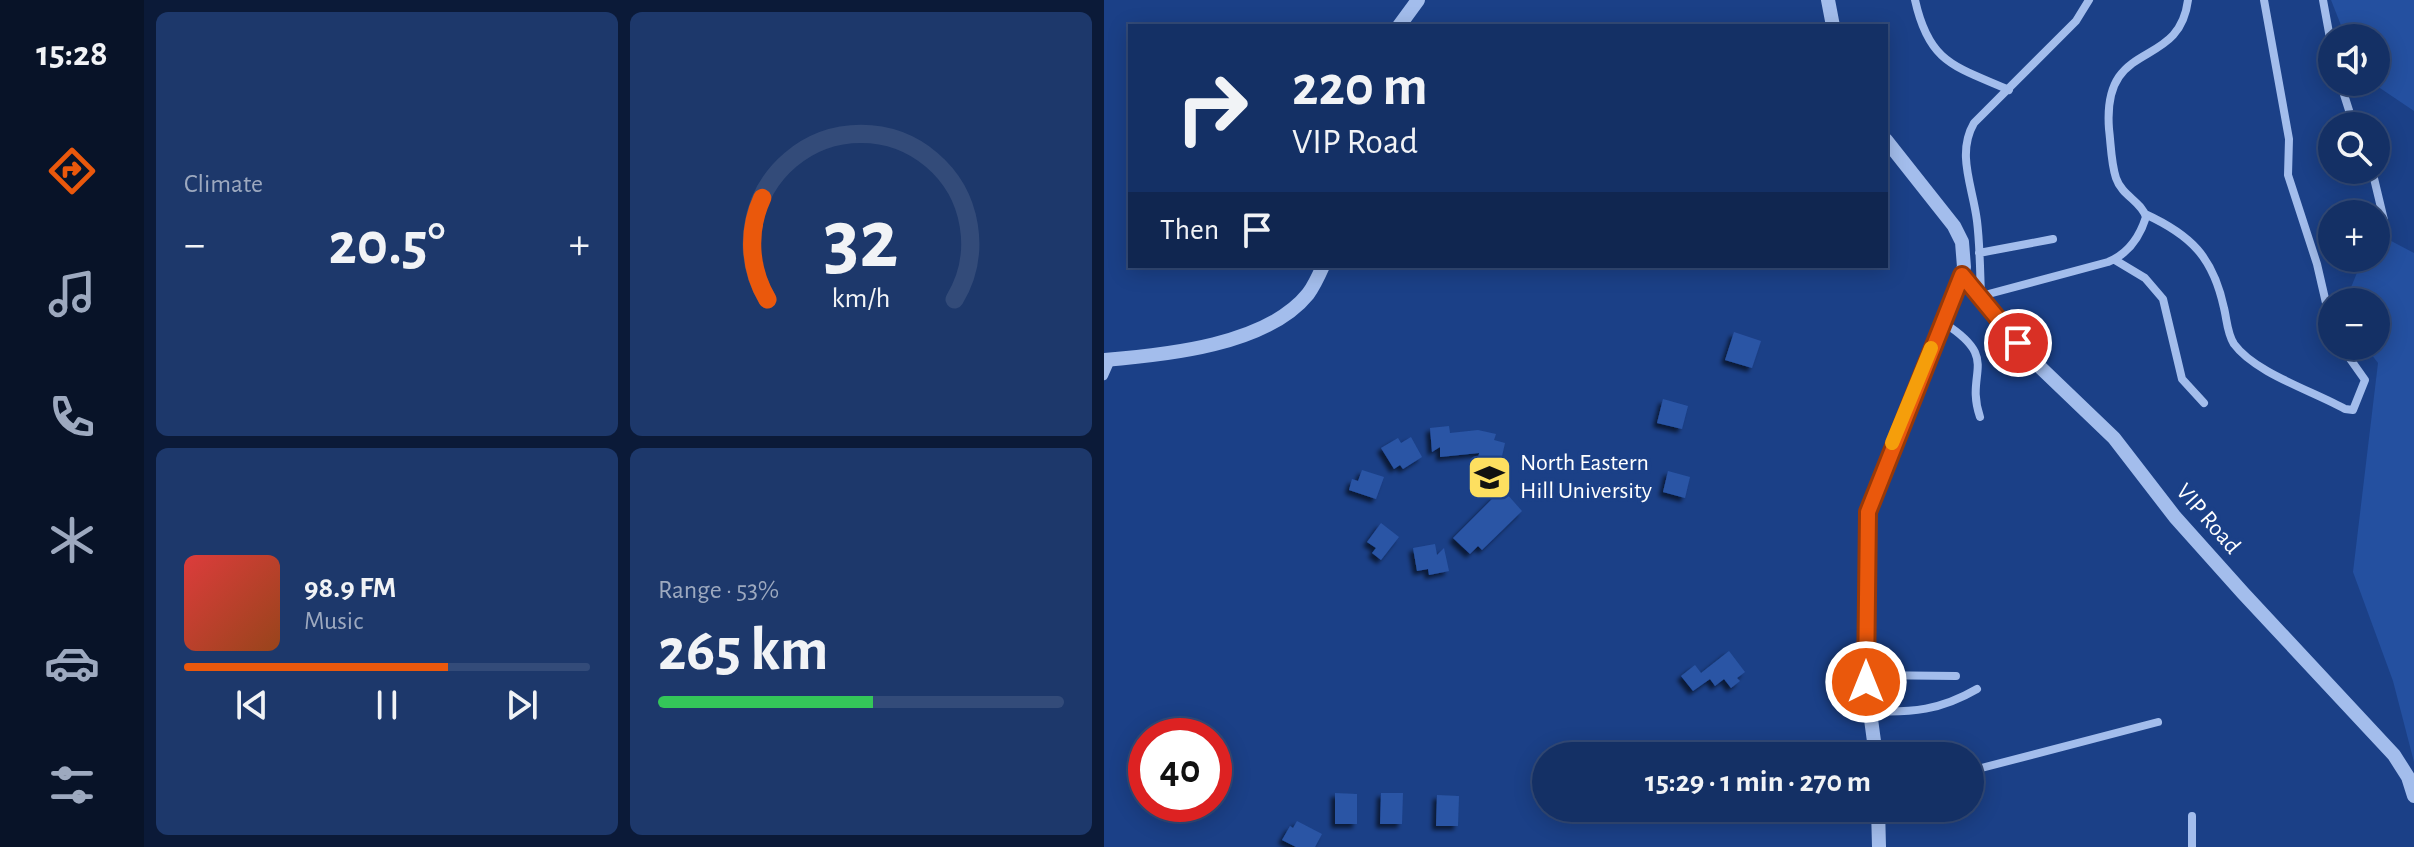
<!DOCTYPE html>
<html lang="en">
<head>
<meta charset="utf-8">
<style>
  body { margin:0; font-family:"Alegreya Sans",sans-serif; background:#1d386b; color:#f1f3f6; height:100vh; display:flex; flex-direction:column; font-size:30px; white-space:nowrap }
  * { box-sizing:border-box; margin:0 }
  p { font-size:26px; color:#9da9bf }
  .icon { flex:none; width:44px; height:44px; fill:none; stroke:currentColor; stroke-width:2; stroke-linecap:round; stroke-linejoin:round }
  .map { position:relative; flex:1; overflow:hidden }
  .side { display:flex; flex-direction:column; gap:12px; padding:12px; background:#0b1a38; width:960px }
  .side>* { flex:none }
  .top-card { position:absolute; left:24px; top:24px; width:760px; height:244px; border-radius:0px; box-shadow:0 4px 20px #0003,0 0 0 2px #334b79; background:#143065; color:#f1f3f6; overflow:hidden }
  .buttons { position:absolute; left:1214px; top:24px; display:grid; gap:16px }
  .buttons a { display:grid; place-items:center; width:72px; height:72px; border-radius:50%; background:#143065; box-shadow:0 4px 20px #0003,0 0 0 2px #334b79; font-size:40px }
  .speed { position:absolute; left:24px; top:718px; display:flex; gap:16px; font-size:40px; font-weight:700; text-align:center }
  .speed>* { display:grid; place-content:center; width:104px; height:104px; border-radius:50%; background:#143065; box-shadow:0 4px 20px #0003,0 0 0 2px #334b79; line-height:1 }
  .speed .limit { border:12px solid #d22; background:#fff; color:#111 }
  .pin { position:absolute; display:grid; place-items:center; width:68px; height:68px; color:#fff; margin:-34px; border:4px solid #fff; border-radius:50%; box-shadow:0 2px 8px #0007 }
  .me { position:absolute; width:88px; margin:-44px; rotate:0deg; stroke-linejoin:round; filter:drop-shadow(0 0 6px #0008) }
  .turn { display:flex; align-items:center; gap:28px; height:168px; padding:0 32px; font-size:36px }
  .turn .icon { width:104px; height:104px; stroke-width:2.5 }
  .turn b { display:block; font-size:56px; line-height:68px }
  .then { display:flex; align-items:center; height:76px; padding:0 32px; background:#0003; gap:16px; font-size:30px }
  .big { font-size:60px; font-weight:600; line-height:1.1 }
  .side .tile { flex:1; display:flex; flex-direction:column; justify-content:center; gap:12px; min-width:0; padding:0 28px; border-radius:12px; background:#1d386b }
  .side .dial { align-items:center; gap:0 }
  .dial svg { height:208px; overflow:visible; fill:none; stroke:#334b79; stroke-width:7; stroke-linecap:round; text-anchor:middle }
  .dial text { fill:#f1f3f6; stroke:none }
  .song { display:flex; align-items:center; gap:24px }
  .cover { width:96px; height:96px; border-radius:12px; background:linear-gradient(135deg,hsl(0 70% 55%),hsl(20 70% 35%)) }
  .played { height:8px; border-radius:4px; background:linear-gradient(90deg,#ea580c 65%,#334b79 65%) }
  .keys { display:flex; justify-content:space-around; direction:ltr }
  .heat { display:flex; justify-content:space-between; align-items:center; font-size:44px; direction:ltr }
  .charge { height:12px; border-radius:6px; background:linear-gradient(90deg,#34c759 53%,#334b79 0) }
  .side .tiles { flex:1; display:grid; gap:12px; grid-template-columns:repeat(2,1fr) }
  .trip { position:absolute; left:428px; top:742px; width:452px; height:80px; border-radius:40px; background:#143065; box-shadow:0 4px 20px #0003,0 0 0 2px #334b79; font-weight:600; line-height:80px; text-align:center }
  main { display:flex; flex:1; min-height:0 }
  .tab-bar { display:flex; flex-direction:column; width:144px; justify-content:space-around; align-items:center; background:#081328; color:#9da9bf }
  .tab-bar .icon { width:56px; height:56px }
  .tab-bar .on { color:#ea580c }
  .tab-bar b { font-size:36px; color:#f1f3f6 }
  .map>svg:first-child { display:block }
  .green { fill:#2450a0 }
  .building { fill:#2a55a5; filter:url(#shadow) }
  .lines { fill:none; stroke-linecap:round; stroke-linejoin:round }
  .minor { stroke:#a3bdec; stroke-width:8 }
  .tertiary { stroke:#a3bdec; stroke-width:14 }
  .route-casing { stroke:#983908; stroke-width:20 }
  .route { stroke:#ea580c; stroke-width:14 }
  .slow { stroke:#f59e0b; stroke-width:14 }
  .labels { text-anchor:middle; dominant-baseline:central; stroke-width:8; stroke-linejoin:round; paint-order:stroke }
  .poi-label { font-size:24px; fill:#fff; stroke:#1b4087; text-anchor:start }
  .street-label { font-size:24px; fill:#fff; stroke:#1b4087 }
</style>
</head>
<body>
<main>
<nav class="tab-bar">
<b>15:28</b>
<svg class="icon on" aria-label="directions" viewBox="0 0 24 24"><path d="M12 3l9 9-9 9-9-9zM9 14v-3h6M13 9l2 2-2 2"/></svg>
<svg class="icon" aria-label="music" viewBox="0 0 24 24"><path d="M9 18V5l10-2v13"/><circle cx="6" cy="18" r="3"/><circle cx="16" cy="16" r="3"/></svg>
<svg class="icon" aria-label="phone" viewBox="0 0 24 24"><path d="M5 4h4l2 5-3 2q2 4 5 5l2-3 5 2v4C11 20 4 13 5 4z"/></svg>
<svg class="icon" aria-label="climate" viewBox="0 0 24 24"><path d="M12 3v18M4 7l16 10M4 17L20 7"/></svg>
<svg class="icon" aria-label="car" viewBox="0 0 24 24"><path d="M5 17H2v-5l4-1 3-4h7l3 4 3 1v5h-3M9 17h6M6 11h13"/><circle cx="7" cy="17" r="2"/><circle cx="17" cy="17" r="2"/></svg>
<svg class="icon" aria-label="filters" viewBox="0 0 24 24"><path d="M4 7h16M4 17h16"/><circle cx="9" cy="7" r="2"/><circle cx="15" cy="17" r="2"/></svg>
</nav>
<section class="side">
<div class="tiles">
<div class="tile"><p>Climate</p>
<div class="heat"><a>−</a><b class="big">20.5°</b><a>+</a></div>
</div>
<div class="tile dial"><svg viewBox="0 0 100 80">
<path d="M14 69A42 42 0 1 1 86 69"/>
<path d="M14 69A42 42 0 0 1 12 30" stroke="#ea580c"/>
<text x="50" y="56" font-size="32" font-weight="700">32</text>
<text x="50" y="72" font-size="11">km/h</text>
</svg></div>
<div class="tile">
<div class="song"><i class="cover"></i><div><b>98.9 FM</b><p>Music</p></div></div>
<div class="played"></div>
<div class="keys"><svg class="icon" aria-label="previous" viewBox="0 0 24 24"><path d="M18 5L8 12l10 7zM5 5v14"/></svg><svg class="icon" aria-label="pause" viewBox="0 0 24 24"><path d="M8 5v14M16 5v14"/></svg><svg class="icon" aria-label="next" viewBox="0 0 24 24"><path d="M6 5l10 7-10 7zM19 5v14"/></svg></div>
</div>
<div class="tile"><p>Range · 53%</p><b class="big">265 km</b><div class="charge"></div></div>
</div>
</section>
<div class="map">
<svg width="1310" height="847" viewBox="0 0 1310 847">
  <defs>
    <filter id="shadow"><feDropShadow dx="-4" dy="4" stdDeviation="2" flood-color="#0009"/></filter>
  </defs>
  <rect width="100%" height="100%" fill="#1b4087"/>
  <!-- green -->
  <path class="green" d="M1227,0H1310V111L1267,82H1272V38H1242Z
    M1272,233L1310,253V762L1289,681L1249,572L1274,363L1261,346H1272V302H1241L1259,258H1272Z"/>
  <!-- building -->
  <path class="building" d="M630,332L657,341L648,368L621,360Z
    M559,399L584,406L578,429L553,423Z
    M345,426L346,433L374,430L392,434L390,440L401,443L396,465L374,460L375,453L336,457V447L328,452L326,428Z
    M307,437L318,457L299,469L296,465L290,469L277,448L294,438L297,443Z
    M258,470L280,477L272,499L245,490L248,479L254,481Z
    M564,471L586,477L581,498L559,492Z
    M402,493L418,511L378,550L374,546L366,554L349,538L393,494L396,498Z
    M277,523L295,537L277,560L268,553L272,548L263,542Z
    M331,544L333,555L340,548L345,571L325,575L324,569L313,571L309,548Z
    M625,651L641,672L633,678L636,681L627,688L620,679L611,686L606,679L589,691L577,676L591,665L597,673Z
    M666,740L673,756L695,741L705,756H654L650,748Z
    M231,793L253,794V824H231Z
    M277,793H299L298,824H276Z
    M333,795L355,796L354,826H332Z
    M193,821L218,834L211,847H192L178,840L186,826L189,828Z"/>
  <g class="lines">
    <!-- minor -->
    <path class="minor" d="M811,0C825,63 850,66 905,90
      M985,0L972,21L870,123C852,154 869,187 873,221C876,245 876,271 877,296L1004,262C1024,254 1036,236 1042,217C1037,201 1018,196 1012,178C1007,163 1007,145 1005,129C998,36 1075,72 1084,0
      M1160,0L1185,139L1184,175L1213,264L1228,329
      M1219,0L1228,49
      M1236,82L1250,126
      M1268,170L1280,220
      M1041,214C1087,235 1109,257 1120,308C1123,320 1123,333 1130,344C1151,373 1209,391 1241,409L1249,410L1261,380L1237,346
      M875,253L949,239
      M1011,260L1041,278L1059,299L1078,379L1100,403
      M840,323C898,360 860,371 876,417
      M0,376L7,360
      M761,675L852,676
      M766,711C808,713 837,710 873,689
      M866,771L1054,722
      M1088,847V816"/>
    <!-- tertiary -->
    <path class="tertiary" d="M724,0L729,26
      M295,26L314,0
      M858,275L937,368L1010,438L1071,517L1139,593L1290,755L1304,777L1310,796
      M0,360C62,355 163,345 204,294C210,286 215,275 219,266
      M772,756L761,675L764,512L860,267L858,242L850,226L782,140
      M774,808L775,847"/>
  </g>
  <g class="lines">
    <defs>
      <path id="route" d="M762,682L764,512L858,275L914,343"/>
    </defs>
    <!-- route casing -->
    <use href="#route" class="route-casing"/>
    <!-- route -->
    <use href="#route" class="route"/>
    <!-- slow -->
    <path class="slow" d="M788,443L827,348"/>
  </g>
  <!-- icons -->
  <defs>
    <symbol id="university-square" viewBox="-11 -11 22 22"><rect x="-9" y="-9" width="18" height="18" rx="4" fill="#fddf60" stroke="#1b4087"/><path d="M0-5L7-2L0 1L-7-2ZM-4 1L0 2.5L4 1V4Q0 6-4 4Z" fill="#111"/></symbol>
  </defs>
  <g fill-rule="evenodd">
    <use href="#university-square" x="360" y="452" width="51" height="51"/>
  </g>
  <g class="labels">
    <!-- poi labels -->
    <g class="poi-label">
      <text x="416" y="463">North Eastern<tspan x="416" dy="28">Hill University</tspan></text>
    </g>
    <!-- street labels -->
    <g class="street-label">
      <text transform="translate(1104 519) rotate(49)">VIP Road</text>
    </g>
  </g>
</svg>
<div class="buttons">
<a><svg class="icon" aria-label="sound" viewBox="0 0 24 24"><path d="M4 9h4l5-4v14l-5-4H4zM17 9q2 3 0 6"/></svg></a>
<a><svg class="icon" aria-label="search" viewBox="0 0 24 24"><circle cx="10" cy="10" r="6"/><path d="M15 15l6 6"/></svg></a>
<a>+</a>
<a>−</a>
</div>
<div class="speed"><div class="limit">40</div></div>
<div class="pin" style="left:914px;top:343px;background:#d93025"><svg class="icon" aria-label="arrive" viewBox="0 0 24 24"><path d="M6 21V4h12l-3 4 3 4H6"/></svg></div>
<svg class="me" style="left:762px;top:682px" viewBox="-20 -20 40 40"><circle r="17" fill="#ea580c" stroke="#fff" stroke-width="3"/><path d="M0-11L8 9 0 5-8 9z" fill="#fff"/></svg>
<div class="trip">15:29 · 1 min · 270 m</div>
<div class="top-card">
<div class="turn"><svg class="icon" aria-label="right" viewBox="0 0 24 24"><path d="M7 20v-9h11M14 6l5 5-5 5"/></svg><div><b>220 m</b>VIP Road</div></div>
<div class="then">Then<svg class="icon" aria-label="arrive" viewBox="0 0 24 24"><path d="M6 21V4h12l-3 4 3 4H6"/></svg></div>
</div>
</div>
</main>
</body>
</html>
